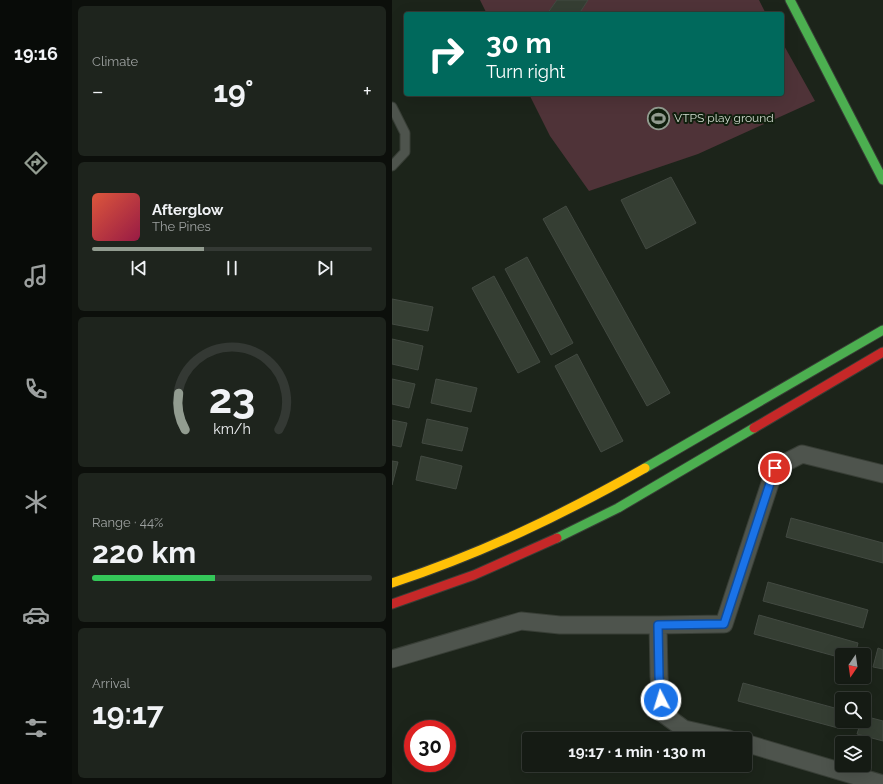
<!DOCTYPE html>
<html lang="en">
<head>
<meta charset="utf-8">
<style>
  body { margin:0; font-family:Raleway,sans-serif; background:#1e241d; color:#f1f3f6; height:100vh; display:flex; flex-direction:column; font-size:15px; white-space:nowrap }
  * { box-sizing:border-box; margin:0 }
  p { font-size:13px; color:#9da1a0 }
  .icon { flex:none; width:22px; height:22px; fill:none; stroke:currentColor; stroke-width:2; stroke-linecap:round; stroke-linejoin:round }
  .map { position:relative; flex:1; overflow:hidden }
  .panel { display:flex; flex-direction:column; gap:6px; padding:6px; background:#0c0f0b; width:320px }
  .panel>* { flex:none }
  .hud { position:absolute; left:12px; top:12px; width:380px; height:84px; border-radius:4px; box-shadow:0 4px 16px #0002,0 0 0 1px #343934; background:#00695c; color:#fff; overflow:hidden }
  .needle { width:26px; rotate:193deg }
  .tools { position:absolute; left:443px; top:648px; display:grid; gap:8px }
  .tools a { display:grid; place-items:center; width:36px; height:36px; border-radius:4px; background:#151b14; box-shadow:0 4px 16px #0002,0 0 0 1px #343934; font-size:20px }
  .speed { position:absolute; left:12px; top:720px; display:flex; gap:8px; font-size:20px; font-weight:700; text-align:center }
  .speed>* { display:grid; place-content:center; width:52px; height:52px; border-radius:50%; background:#151b14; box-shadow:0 4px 16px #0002,0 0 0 1px #343934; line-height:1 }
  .speed .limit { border:6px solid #d22; background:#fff; color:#111 }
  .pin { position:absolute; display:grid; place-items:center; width:34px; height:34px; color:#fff; margin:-17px; border:2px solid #fff; border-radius:50%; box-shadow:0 1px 4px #0007 }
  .me { position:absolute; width:44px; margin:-22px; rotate:355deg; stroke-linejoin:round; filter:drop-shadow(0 0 3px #0008) }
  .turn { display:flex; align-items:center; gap:14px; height:84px; padding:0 16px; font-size:18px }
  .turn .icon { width:52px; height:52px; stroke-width:2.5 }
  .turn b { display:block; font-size:28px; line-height:34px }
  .big { font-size:30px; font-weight:700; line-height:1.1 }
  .panel .tile { flex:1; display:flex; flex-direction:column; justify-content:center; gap:6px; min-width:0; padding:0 14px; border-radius:6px; background:#1e241d }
  .panel .dial { align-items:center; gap:0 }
  .dial svg { height:104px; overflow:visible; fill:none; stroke:#343934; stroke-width:7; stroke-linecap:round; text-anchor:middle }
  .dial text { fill:#f1f3f6; stroke:none }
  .song { display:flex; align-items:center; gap:12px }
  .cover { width:48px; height:48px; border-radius:6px; background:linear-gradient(135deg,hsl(10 70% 55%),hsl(340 70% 35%)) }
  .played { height:4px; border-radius:2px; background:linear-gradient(90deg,#929c90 40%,#343934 40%) }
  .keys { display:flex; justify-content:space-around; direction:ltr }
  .heat { display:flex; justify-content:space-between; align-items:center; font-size:22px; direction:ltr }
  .charge { height:6px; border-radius:3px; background:linear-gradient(90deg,#34c759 44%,#343934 0) }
  .trip { position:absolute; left:130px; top:732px; width:230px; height:40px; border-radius:4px; background:#151b14; box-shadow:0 4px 16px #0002,0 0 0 1px #343934; font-weight:700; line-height:40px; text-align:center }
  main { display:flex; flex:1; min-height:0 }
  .menu { display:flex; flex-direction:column; width:72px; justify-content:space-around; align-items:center; background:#080b08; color:#9da1a0 }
  .menu .icon { width:28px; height:28px }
  .menu .on { color:#929c90 }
  .menu b { font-size:18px; color:#f1f3f6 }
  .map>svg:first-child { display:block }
  .green { fill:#4f3338 }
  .building { fill:#353e33; stroke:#434a42 }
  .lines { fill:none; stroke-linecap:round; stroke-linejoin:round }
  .lane-casing { stroke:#383e36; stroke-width:11 }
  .street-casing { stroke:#383e36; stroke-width:19 }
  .fast-casing { stroke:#383e36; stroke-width:11 }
  .slow-casing { stroke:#383e36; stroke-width:11 }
  .jam-casing { stroke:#383e36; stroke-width:11 }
  .lane { stroke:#4e544d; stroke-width:9 }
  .street { stroke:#4e544d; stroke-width:17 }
  .fast { stroke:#4caf50; stroke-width:9 }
  .slow { stroke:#ffc107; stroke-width:9 }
  .jam { stroke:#c62828; stroke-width:9 }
  .route-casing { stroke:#114b97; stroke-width:10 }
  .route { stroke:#1a73e8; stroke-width:7 }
  .labels { text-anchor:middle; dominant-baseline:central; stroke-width:4; stroke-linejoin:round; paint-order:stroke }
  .poi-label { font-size:12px; fill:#d2dcd0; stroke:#101f0d; text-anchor:start }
</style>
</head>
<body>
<main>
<nav class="menu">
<b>19:16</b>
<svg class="icon on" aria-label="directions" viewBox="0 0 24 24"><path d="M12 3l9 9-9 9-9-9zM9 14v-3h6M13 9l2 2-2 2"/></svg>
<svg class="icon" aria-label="music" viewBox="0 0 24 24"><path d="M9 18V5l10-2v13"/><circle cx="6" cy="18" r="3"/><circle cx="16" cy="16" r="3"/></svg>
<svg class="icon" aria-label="phone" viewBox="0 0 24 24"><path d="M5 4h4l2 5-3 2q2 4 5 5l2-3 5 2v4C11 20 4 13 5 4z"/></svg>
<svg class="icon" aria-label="climate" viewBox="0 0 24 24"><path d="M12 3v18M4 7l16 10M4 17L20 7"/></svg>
<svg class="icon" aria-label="car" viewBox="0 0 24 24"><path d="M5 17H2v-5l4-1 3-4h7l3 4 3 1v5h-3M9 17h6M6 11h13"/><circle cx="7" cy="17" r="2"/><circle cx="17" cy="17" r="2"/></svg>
<svg class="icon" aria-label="filters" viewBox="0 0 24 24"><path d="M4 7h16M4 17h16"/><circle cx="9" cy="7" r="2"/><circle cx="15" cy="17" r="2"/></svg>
</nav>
<section class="panel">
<div class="tile"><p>Climate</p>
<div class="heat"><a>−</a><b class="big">19°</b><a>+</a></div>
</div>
<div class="tile">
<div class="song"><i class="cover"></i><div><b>Afterglow</b><p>The Pines</p></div></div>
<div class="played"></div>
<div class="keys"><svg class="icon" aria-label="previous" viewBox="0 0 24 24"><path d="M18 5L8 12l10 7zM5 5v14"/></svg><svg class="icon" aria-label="pause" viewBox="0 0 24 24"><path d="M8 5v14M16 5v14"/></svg><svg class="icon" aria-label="next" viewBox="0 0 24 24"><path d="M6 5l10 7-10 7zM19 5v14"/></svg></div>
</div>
<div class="tile dial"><svg viewBox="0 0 100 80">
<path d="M14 69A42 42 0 1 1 86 69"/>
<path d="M14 69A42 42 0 0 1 9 41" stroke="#929c90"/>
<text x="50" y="56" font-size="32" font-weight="700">23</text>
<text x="50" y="72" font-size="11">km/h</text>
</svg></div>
<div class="tile"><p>Range · 44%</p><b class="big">220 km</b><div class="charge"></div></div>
<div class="tile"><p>Arrival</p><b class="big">19:17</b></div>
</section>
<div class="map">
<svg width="491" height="784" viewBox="0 0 491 784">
  <rect width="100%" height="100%" fill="#1c241a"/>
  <!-- green -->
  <path class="green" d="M88,0H367L374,14H95Z
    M390,42L423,101L306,154L197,191L158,136L137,94H390Z"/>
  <!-- building -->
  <path class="building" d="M165,0H196L187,14H155Z
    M279,177L304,223L254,249L229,200Z
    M174,206L278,393L255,406L151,219Z
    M135,257L181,343L159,355L113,269Z
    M102,276L148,362L126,373L80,288Z
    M0,299L41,307L36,331L0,324Z
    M0,339L31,346L26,370L0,364Z
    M185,354L231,441L209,452L163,366Z
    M0,379L23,384L17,408L0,404Z
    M44,379L85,388L79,412L39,403Z
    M35,419L76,428L70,451L30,443Z
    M0,420L15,423L9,447L0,445Z
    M29,456L70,466L64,489L24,480Z
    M0,461L6,462L0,485Z
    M399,518L491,543V563L394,537Z
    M376,582L476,610L471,628L371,601Z
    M367,615L466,643L463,655H450V658L362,634Z
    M486,648L491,650V669L481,667Z
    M351,683L450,710L446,728L346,701Z
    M472,716L491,721V741L465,734L469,721H472Z"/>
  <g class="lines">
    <defs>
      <path id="lane" d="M0,107L13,133V152L0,166"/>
      <path id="street" d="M0,659L129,621L168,625H266
        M337,739L292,729L270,713L267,676L266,625L332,624L383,468L410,454L491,474
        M353,743L491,784"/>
      <path id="fast" d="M398,0L491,180
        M253,468L491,330
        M165,538L226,508L362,428"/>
      <path id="slow" d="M0,583C91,553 170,515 253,468"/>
      <path id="jam" d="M362,428L491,352
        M0,604L82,575L165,538"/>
    </defs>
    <!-- lane casing -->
    <use href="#lane" class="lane-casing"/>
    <!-- street casing -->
    <use href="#street" class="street-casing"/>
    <!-- fast casing -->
    <use href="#fast" class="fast-casing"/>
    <!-- slow casing -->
    <use href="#slow" class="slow-casing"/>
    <!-- jam casing -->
    <use href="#jam" class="jam-casing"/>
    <!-- lane -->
    <use href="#lane" class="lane"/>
    <!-- street -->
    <use href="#street" class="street"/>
    <!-- fast -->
    <use href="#fast" class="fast"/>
    <!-- slow -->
    <use href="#slow" class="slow"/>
    <!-- jam -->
    <use href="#jam" class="jam"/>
  </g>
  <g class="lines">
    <defs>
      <path id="route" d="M269,700L267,676L266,625L332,624L383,468"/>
    </defs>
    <!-- route casing -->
    <use href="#route" class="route-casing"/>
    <!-- route -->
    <use href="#route" class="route"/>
  </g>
  <!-- icons -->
  <defs>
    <symbol id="stadium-ring" viewBox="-11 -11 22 22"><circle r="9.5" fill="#101f0d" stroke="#929c90" stroke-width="1.5"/><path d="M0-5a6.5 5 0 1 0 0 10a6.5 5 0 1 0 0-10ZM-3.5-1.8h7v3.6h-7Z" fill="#929c90"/></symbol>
  </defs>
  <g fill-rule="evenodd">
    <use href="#stadium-ring" x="254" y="106" width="25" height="25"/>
  </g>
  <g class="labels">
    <!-- poi labels -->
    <g class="poi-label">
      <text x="282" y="118">VTPS play ground</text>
    </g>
  </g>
</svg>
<div class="tools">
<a><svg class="needle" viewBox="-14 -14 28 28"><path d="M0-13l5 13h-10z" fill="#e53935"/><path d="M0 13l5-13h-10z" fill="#9da1a0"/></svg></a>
<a><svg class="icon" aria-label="search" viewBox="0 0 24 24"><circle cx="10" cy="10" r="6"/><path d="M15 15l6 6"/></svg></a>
<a><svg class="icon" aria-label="layers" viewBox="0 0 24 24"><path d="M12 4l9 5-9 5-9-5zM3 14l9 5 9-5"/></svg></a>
</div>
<div class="speed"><div class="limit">30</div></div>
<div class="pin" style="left:383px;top:468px;background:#d93025"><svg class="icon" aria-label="arrive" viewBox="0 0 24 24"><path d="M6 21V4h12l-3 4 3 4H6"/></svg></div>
<svg class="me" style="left:269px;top:700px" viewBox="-20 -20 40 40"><circle r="17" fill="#1a73e8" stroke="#fff" stroke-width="3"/><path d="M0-11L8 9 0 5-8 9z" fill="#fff"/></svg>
<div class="trip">19:17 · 1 min · 130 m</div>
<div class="hud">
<div class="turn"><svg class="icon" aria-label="right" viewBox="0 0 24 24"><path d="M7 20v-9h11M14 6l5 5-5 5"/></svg><div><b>30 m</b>Turn right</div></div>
</div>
</div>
</main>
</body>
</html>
